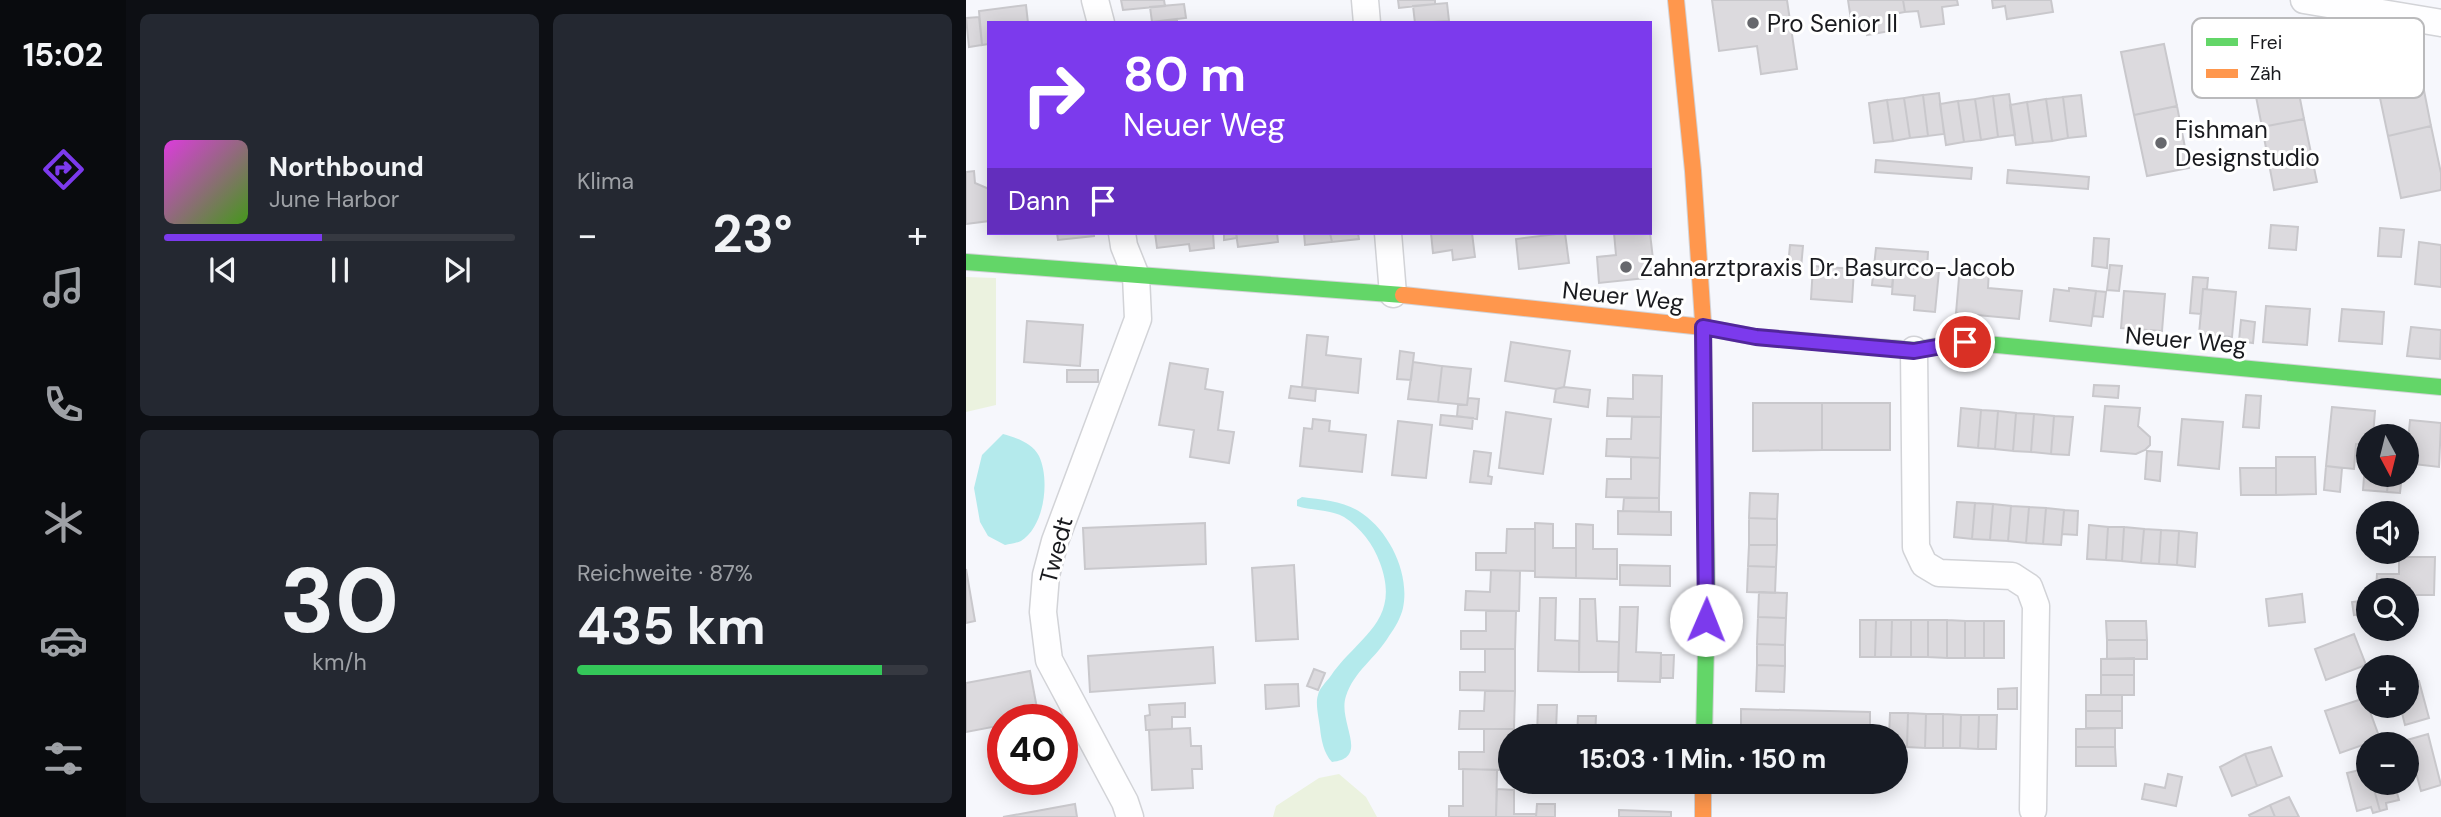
<!DOCTYPE html>
<html lang="de">
<head>
<meta charset="utf-8">
<style>
  body { margin:0; font-family:"DM Sans",sans-serif; background:#242831; color:#f1f3f6; height:100vh; display:flex; flex-direction:column; font-size:26px; white-space:nowrap }
  * { box-sizing:border-box; margin:0 }
  p { font-size:23px; color:#9ea1a6 }
  .icon { flex:none; width:38px; height:38px; fill:none; stroke:currentColor; stroke-width:2; stroke-linecap:round; stroke-linejoin:round }
  .map { position:relative; flex:1; overflow:hidden }
  .panel { display:flex; flex-direction:column; gap:14px; padding:14px; background:#0d0f14; width:840px }
  .panel>* { flex:none }
  .guide { position:absolute; left:21px; top:21px; width:665px; height:214px; border-radius:0px; box-shadow:0 4px 18px #0003; background:#7c3aed; color:#fff; overflow:hidden }
  .needle { width:46px; rotate:173deg }
  .controls { position:absolute; left:1390px; top:424px; display:grid; gap:14px }
  .controls a { display:grid; place-items:center; width:63px; height:63px; border-radius:50%; background:#171b24; box-shadow:0 4px 18px #0003; font-size:35px }
  .speed { position:absolute; left:21px; top:704px; display:flex; gap:14px; font-size:35px; font-weight:700; text-align:center }
  .speed>* { display:grid; place-content:center; width:91px; height:91px; border-radius:50%; background:#171b24; box-shadow:0 4px 18px #0003; line-height:1 }
  .speed .limit { border:10px solid #d22; background:#fff; color:#111 }
  .pin { position:absolute; display:grid; place-items:center; width:60px; height:60px; color:#fff; margin:-30px; border:4px solid #fff; border-radius:50%; box-shadow:0 2px 7px #0007 }
  .me { position:absolute; width:77px; margin:-38px; rotate:1deg; stroke-linejoin:round; filter:drop-shadow(0 0 5px #0008) }
  .turn { display:flex; align-items:center; gap:24px; height:147px; padding:0 21px; font-size:32px }
  .turn .icon { width:91px; height:91px; stroke-width:2.5 }
  .turn b { display:block; font-size:49px; line-height:60px }
  .then { display:flex; align-items:center; height:66px; padding:0 21px; background:#0003; gap:14px; font-size:26px }
  .big { font-size:52px; font-weight:700; line-height:1.1 }
  .panel .card { flex:1; display:flex; flex-direction:column; justify-content:center; gap:10px; min-width:0; padding:0 24px; border-radius:10px; background:#242831 }
  .panel .dial { align-items:center; gap:0 }
  .dial b { font-size:91px; line-height:1 }
  .song { display:flex; align-items:center; gap:21px }
  .cover { width:84px; height:84px; border-radius:10px; background:linear-gradient(135deg,hsl(300 70% 55%),hsl(100 70% 35%)) }
  .played { height:7px; border-radius:4px; background:linear-gradient(90deg,#7c3aed 45%,#363941 45%) }
  .keys { display:flex; justify-content:space-around; direction:ltr }
  .heat { display:flex; justify-content:space-between; align-items:center; font-size:38px; direction:ltr }
  .charge { height:10px; border-radius:5px; background:linear-gradient(90deg,#34c759 87%,#363941 0) }
  .panel .tiles { flex:1; display:grid; gap:14px; grid-template-columns:repeat(2,1fr) }
  .trip { position:absolute; left:532px; top:724px; width:410px; height:70px; border-radius:35px; background:#171b24; box-shadow:0 4px 18px #0003; font-weight:700; line-height:70px; text-align:center }
  main { display:flex; flex:1; min-height:0 }
  .tab-bar { display:flex; flex-direction:column; width:126px; justify-content:space-around; align-items:center; background:#090b0e; color:#9ea1a6 }
  .tab-bar .icon { width:49px; height:49px }
  .tab-bar .on { color:#7c3aed }
  .tab-bar b { font-size:32px; color:#f1f3f6 }
  .map>svg:first-child { display:block }
  .green { fill:#ebf2df }
  .water { fill:#b4eaec }
  .building { fill:#dcdade; stroke:#c9c8cc; stroke-width:2 }
  .lines { fill:none; stroke-linecap:round; stroke-linejoin:round }
  .street-casing { stroke:#d2d3d7; stroke-width:29 }
  .fast-casing { stroke:#d2d3d7; stroke-width:18 }
  .slow-casing { stroke:#d2d3d7; stroke-width:18 }
  .street { stroke:#fefeff; stroke-width:26 }
  .fast { stroke:#63d668; stroke-width:16 }
  .slow { stroke:#ff974d; stroke-width:16 }
  .route-casing { stroke:#51269a; stroke-width:18 }
  .route { stroke:#7c3aed; stroke-width:12 }
  .poi-dot { fill:#66676c; stroke:#fff; stroke-width:2.5 }
  .labels { text-anchor:middle; dominant-baseline:central; stroke-width:6; stroke-linejoin:round; paint-order:stroke }
  .poi-label { font-size:24px; fill:#191a1e; stroke:#fff; text-anchor:start }
  .street-label { font-size:24px; fill:#191a1e; stroke:#fff }
  .key { fill:#fff; stroke:#bababc; stroke-width:2 }
  .key-label { font-size:19px; fill:#191a1e }
</style>
</head>
<body>
<main>
<nav class="tab-bar">
<b>15:02</b>
<svg class="icon on" aria-label="directions" viewBox="0 0 24 24"><path d="M12 3l9 9-9 9-9-9zM9 14v-3h6M13 9l2 2-2 2"/></svg>
<svg class="icon" aria-label="music" viewBox="0 0 24 24"><path d="M9 18V5l10-2v13"/><circle cx="6" cy="18" r="3"/><circle cx="16" cy="16" r="3"/></svg>
<svg class="icon" aria-label="phone" viewBox="0 0 24 24"><path d="M5 4h4l2 5-3 2q2 4 5 5l2-3 5 2v4C11 20 4 13 5 4z"/></svg>
<svg class="icon" aria-label="climate" viewBox="0 0 24 24"><path d="M12 3v18M4 7l16 10M4 17L20 7"/></svg>
<svg class="icon" aria-label="car" viewBox="0 0 24 24"><path d="M5 17H2v-5l4-1 3-4h7l3 4 3 1v5h-3M9 17h6M6 11h13"/><circle cx="7" cy="17" r="2"/><circle cx="17" cy="17" r="2"/></svg>
<svg class="icon" aria-label="filters" viewBox="0 0 24 24"><path d="M4 7h16M4 17h16"/><circle cx="9" cy="7" r="2"/><circle cx="15" cy="17" r="2"/></svg>
</nav>
<section class="panel">
<div class="tiles">
<div class="card">
<div class="song"><i class="cover"></i><div><b>Northbound</b><p>June Harbor</p></div></div>
<div class="played"></div>
<div class="keys"><svg class="icon" aria-label="previous" viewBox="0 0 24 24"><path d="M18 5L8 12l10 7zM5 5v14"/></svg><svg class="icon" aria-label="pause" viewBox="0 0 24 24"><path d="M8 5v14M16 5v14"/></svg><svg class="icon" aria-label="next" viewBox="0 0 24 24"><path d="M6 5l10 7-10 7zM19 5v14"/></svg></div>
</div>
<div class="card"><p>Klima</p>
<div class="heat"><a>−</a><b class="big">23°</b><a>+</a></div>
</div>
<div class="card dial"><b>30</b><p>km/h</p></div>
<div class="card"><p>Reichweite · 87%</p><b class="big">435 km</b><div class="charge"></div></div>
</div>
</section>
<div class="map">
<svg width="1475" height="817" viewBox="0 0 1475 817">
  <rect width="100%" height="100%" fill="#f6f7fc"/>
  <!-- green -->
  <path class="green" d="M0,277L30,278V405L0,412Z
    M373,774L400,797L411,817H307L310,806L353,778Z"/>
  <!-- water -->
  <path class="water" d="M37,434C50,438 66,442 73,456C84,479 79,526 55,541C50,543 44,544 39,545L22,536L14,522L8,488L16,455Z
    M336,497C357,500 380,501 397,514C424,533 444,574 437,608C435,617 429,628 423,636C410,658 388,671 380,696C371,722 405,758 366,762C358,754 355,739 354,728C353,719 349,703 352,695C353,689 360,682 364,677C391,637 436,622 414,563C407,544 395,528 378,517C364,509 346,511 331,506V500Z"/>
  <!-- building -->
  <path class="building" d="M155,0H198L199,6L157,10Z
    M432,0H469V4L433,8Z
    M746,0H821L831,69L795,74L791,46L753,51Z
    M882,0H937L939,12L922,15L924,31L901,35L898,18L885,20Z
    M937,0H991L992,5L976,7L978,24L955,27L952,11L939,12Z
    M1026,0H1085L1087,12L1041,19L1039,6L1027,8Z
    M481,3L483,21L449,23L447,6Z
    M218,4L220,18L186,22L184,7Z
    M60,5L62,23H23V44L16,45L13,11Z
    M13,17L16,45L3,47L0,18Z
    M211,19V23H186V22Z
    M1198,44L1211,106L1168,115L1155,52Z
    M1325,53L1338,119L1296,127L1283,61Z
    M1453,65L1465,126L1422,136L1409,74Z
    M973,93L978,134L962,136L957,95Z
    M1043,94L1049,135L1032,137L1027,96Z
    M957,95L962,136L944,138L938,98Z
    M1115,95L1120,136L1102,138L1097,97Z
    M1027,96L1032,137L1015,140L1009,99Z
    M1097,97L1102,138L1086,141L1080,99Z
    M938,98L944,138L927,141L921,100Z
    M1009,99L1015,140L998,142L992,101Z
    M1080,99L1086,141L1067,143L1061,102Z
    M921,100L927,141L908,143L903,103Z
    M992,101L998,142L980,145L974,104Z
    M1061,102L1067,143L1050,145L1044,105Z
    M1211,106L1223,168L1181,176L1168,115Z
    M1338,119L1351,182L1308,190L1296,127Z
    M1465,126L1475,173V190L1435,198L1422,136Z
    M910,160L1006,168L1005,179L909,172Z
    M1042,170L1123,177L1122,189L1041,183Z
    M8,171L9,183L23,189V221L0,224V172Z
    M1305,225L1332,227L1330,250L1303,248Z
    M1414,228L1438,230L1435,257L1412,256Z
    M91,233H128V236L92,240Z
    M189,233H247L248,248L224,251L223,244L191,248Z
    M258,233H270L271,238L258,240Z
    M270,233H311L312,242L272,247Z
    M338,233H364L366,242L339,245Z
    M364,233H392L393,239L366,242Z
    M465,233H506L509,257L487,260L486,250L467,253Z
    M599,233L603,263L553,269L550,239Z
    M648,233H684L689,277L633,283L631,257L650,255Z
    M1128,238L1143,239L1141,268L1126,266Z
    M1453,242L1475,245V287L1449,284Z
    M824,245L837,246L835,268L822,266Z
    M910,248L962,252L961,270L928,266L926,287L906,285Z
    M1144,265L1156,266L1153,291L1141,290Z
    M847,266L888,269L886,302L845,299Z
    M928,266L973,271L969,312L948,310L949,296L926,294Z
    M994,266L1023,269L1022,288L1056,291L1053,319L990,313Z
    M1227,277L1242,278L1241,289H1237L1235,314L1224,313Z
    M1103,288L1130,291L1125,326L1084,321L1088,289L1103,291Z
    M1237,289L1270,292L1266,337L1233,334Z
    M1130,291L1140,292L1137,317L1127,316Z
    M1158,291L1199,294L1196,331L1155,328Z
    M1300,306L1344,309L1341,345L1297,342Z
    M1376,309L1418,312L1416,344L1373,341Z
    M1275,320L1289,322L1287,343L1273,341Z
    M61,321L117,325L114,366L58,362Z
    M1445,327L1475,330L1474,359L1441,356Z
    M341,335L362,337L360,355L395,359L392,393L336,387Z
    M545,342L604,351L598,387L590,389L539,381Z
    M434,351L448,353L445,380L431,379Z
    M447,362L476,366L472,402L442,399Z
    M204,363L242,369L239,389L257,392L252,430L268,432L263,463L224,457L228,430L193,425Z
    M476,366L505,369L501,405L472,402Z
    M101,370H132V382H101Z
    M667,375L696,376L695,417L641,416L642,398L667,399Z
    M1128,385L1153,386L1152,398L1127,396Z
    M325,386L350,389L349,401L323,398Z
    M598,387L624,390L622,407L588,402L590,389Z
    M1280,395L1295,396L1293,428L1277,427Z
    M502,398L513,399L511,419L491,416L492,405H501Z
    M787,403H856V450L787,451Z
    M856,403H924V450H856Z
    M1139,406L1174,408L1172,426L1184,437V445L1179,450L1170,454L1135,451Z
    M1366,407L1409,411L1407,436H1402V445L1390,444L1388,469L1360,466Z
    M995,408L1015,410L1012,448L992,446Z
    M1015,410L1032,411L1029,449L1012,448Z
    M1032,411L1050,413L1047,451L1029,449Z
    M540,412L585,419L577,474L533,468Z
    M1050,413L1068,414L1065,452L1047,451Z
    M1068,414L1088,416L1085,454L1065,452Z
    M475,415L507,418L506,429L474,425Z
    M1088,416L1107,417L1103,455L1085,454Z
    M666,417H695L694,458L640,456L641,439H665Z
    M347,419L364,421L363,431L400,435L396,472L334,466L338,428L346,429Z
    M1216,419L1257,422L1253,469L1212,465Z
    M1444,420L1475,423L1473,467L1440,463Z
    M432,421L466,425L460,478L426,475Z
    M508,451L525,453L522,476L526,477L525,484L504,482Z
    M1181,451L1196,452L1194,481L1179,479Z
    M665,457L694,458L693,498L640,497L641,479H665Z
    M1310,457H1349L1350,494L1310,495Z
    M1399,464L1402,465V474H1423L1421,492L1397,490Z
    M1360,466L1376,468L1374,492L1358,490Z
    M1274,468H1310V495H1275Z
    M1423,474H1436L1434,493L1421,492Z
    M784,493L812,494L811,519L783,518Z
    M658,498H693V512L657,511Z
    M991,502L1009,503L1006,539L988,537Z
    M1009,503L1027,504L1024,540L1006,539Z
    M1027,504L1045,506L1042,541L1024,540Z
    M1045,506L1063,507L1060,543L1042,541Z
    M1063,507L1080,508L1077,544L1060,543Z
    M1080,508L1098,510L1095,545L1077,544Z
    M1098,510L1112,511L1111,535L1096,534Z
    M652,511L705,512V535L652,534Z
    M783,518L811,519V545H783Z
    M239,523L240,564L119,569L117,528Z
    M569,523L587,524V548H610V578L569,577Z
    M610,524L627,525V549H651V579L610,578Z
    M1123,525L1142,527L1140,560L1121,559Z
    M1142,527H1158L1156,561L1140,560Z
    M1158,527L1178,529L1175,563L1156,561Z
    M541,529H569V571L510,570V553H540Z
    M1178,529L1195,530L1193,564L1175,563Z
    M1195,530L1213,531L1211,565L1193,564Z
    M1213,531L1231,533L1229,567L1211,565Z
    M783,545H811L810,567L782,566Z
    M1433,557H1469L1468,595H1440V590H1410L1411,574H1433Z
    M328,565L332,639L290,641L286,568Z
    M654,565L704,566V586L654,585Z
    M782,566L810,567L809,593L781,592Z
    M0,569L9,621L0,623Z
    M525,570L554,571L553,611L499,610L500,591L524,592Z
    M793,592L821,593L820,618L792,617Z
    M1336,594L1339,622L1303,626L1300,599Z
    M574,598H590L589,640L613,641V672L572,671Z
    M614,599H629L631,641L653,642L652,672H613Z
    M1402,600V613L1388,615L1386,602Z
    M654,607H672L670,652L695,653L694,682L652,681Z
    M520,611H550L549,649H495V631H520Z
    M792,617L820,618L819,645L791,644Z
    M894,620H910L909,657H894Z
    M910,620H926L925,657H909Z
    M926,620H945V657H925Z
    M945,620H962V657H945Z
    M962,620H981V658L962,657Z
    M981,620L999,621V658H981Z
    M999,621H1018V658H999Z
    M1018,621H1038V658H1018Z
    M1140,621H1180L1181,640H1141Z
    M1388,634L1400,665L1360,680L1349,649Z
    M1141,640H1181V659H1141Z
    M791,644L819,645V666L791,665Z
    M247,647L249,683L124,692L122,656Z
    M519,649H549V691L494,690V672H519Z
    M695,655H708L707,678H695Z
    M1168,658V675H1135V659Z
    M791,665L819,666L818,692L790,691Z
    M348,669L359,673L352,690L341,686Z
    M64,671L73,719H37V725L0,732V683Z
    M1135,675H1168V695H1135Z
    M1453,681L1463,718L1439,725L1434,705H1440V684Z
    M332,684L333,706L300,709L299,685Z
    M1051,688V709H1032V689Z
    M519,691H549L548,729H493L494,711H518Z
    M1120,695H1156V711H1120Z
    M1399,698L1414,739L1374,753L1359,711Z
    M219,703V717H206V729L180,730L179,716L184,715L183,705Z
    M572,705H591L590,730H611V737H571Z
    M775,709L904,712V731L775,728Z
    M1120,711H1156V728H1120Z
    M924,713H942L941,747H929V737H923Z
    M942,713L960,714L959,748L941,747Z
    M960,714H977V748H959Z
    M977,714L995,715L994,748H977Z
    M995,715H1013L1012,749L994,748Z
    M1013,715H1031L1030,749H1012Z
    M612,716H630L629,737H611Z
    M224,728L225,746H235L236,769H226L227,788L186,790L183,730Z
    M1149,728V747H1110V729Z
    M518,729H548V737H544V770L493,769V752H518Z
    M652,729H670V737H652Z
    M1462,734L1475,785L1455,791L1441,740Z
    M1110,747H1149L1150,766H1110Z
    M1305,747L1316,776L1291,786L1279,754Z
    M1279,754L1291,786L1266,796L1254,767Z
    M1402,768V782H1406L1414,811L1407,813L1405,807L1391,811L1381,773Z
    M497,769L531,770L530,817H483V806H497Z
    M1202,774L1216,777L1210,806L1176,799L1179,784L1199,788Z
    M1406,782H1428L1433,800L1420,803L1421,809L1414,811Z
    M531,789L548,790V814H570V817H530Z
    M1323,797L1333,817H1309L1304,805Z
    M109,804L111,817H37Z
    M571,804H589V817H570Z
    M1304,805L1309,817H1284L1283,815Z
    M653,810L705,812V817H653Z"/>
  <g class="lines">
    <defs>
      <path id="street" d="M129,0L135,23
        M399,0L401,23
        M1338,0L1475,23
        M156,233L158,246L170,276L172,319L89,541L80,575L77,612L83,660L159,802L164,817
        M422,233L427,294
        M948,350L950,547L958,564L973,573L1046,576L1063,587L1070,606L1067,810"/>
      <path id="fast" d="M0,262L437,295
        M737,322L741,597L738,737
        M814,339L948,350L999,342L1475,387"/>
      <path id="slow" d="M710,0L727,171L737,322
        M437,295L737,327L790,337L814,339
        M737,782V817"/>
    </defs>
    <!-- street casing -->
    <use href="#street" class="street-casing"/>
    <!-- fast casing -->
    <use href="#fast" class="fast-casing"/>
    <!-- slow casing -->
    <use href="#slow" class="slow-casing"/>
    <!-- street -->
    <use href="#street" class="street"/>
    <!-- fast -->
    <use href="#fast" class="fast"/>
    <!-- slow -->
    <use href="#slow" class="slow"/>
  </g>
  <g class="lines">
    <defs>
      <path id="route" d="M740,620L737,327L790,337L948,351L999,342"/>
    </defs>
    <!-- route casing -->
    <use href="#route" class="route-casing"/>
    <!-- route -->
    <use href="#route" class="route"/>
  </g>
  <!-- markers -->
  <g class="poi-dot">
    <circle cx="787" cy="23" r="7"/>
    <circle cx="1195" cy="143" r="7"/>
    <circle cx="660" cy="267" r="7"/>
  </g>
  <g class="labels">
    <!-- poi labels -->
    <g class="poi-label">
      <text x="801" y="23">Pro Senior II</text>
      <text x="1209" y="129">Fishman<tspan x="1209" dy="28">Designstudio</tspan></text>
      <text x="674" y="267">Zahnarztpraxis Dr. Basurco-Jacob</text>
    </g>
    <!-- street labels -->
    <g class="street-label">
      <text transform="translate(657 296) rotate(6)">Neuer Weg</text>
      <text transform="translate(1220 340) rotate(5)">Neuer Weg</text>
      <text transform="translate(90 550) rotate(-75)">Twedt</text>
    </g>
  </g>
  <!-- legend -->
  <rect x="1226" y="18" width="232" height="80" rx="10" class="key"/>
  <rect x="1240" y="38" width="32" height="8" fill="#63d668"/>
  <rect x="1240" y="69" width="32" height="9" fill="#ff974d"/>
  <g class="key-label">
    <text x="1284" y="49">Frei</text>
    <text x="1284" y="80">Zäh</text>
  </g>
</svg>
<div class="controls">
<a><svg class="needle" viewBox="-14 -14 28 28"><path d="M0-13l5 13h-10z" fill="#e53935"/><path d="M0 13l5-13h-10z" fill="#9ea1a6"/></svg></a>
<a><svg class="icon" aria-label="sound" viewBox="0 0 24 24"><path d="M4 9h4l5-4v14l-5-4H4zM17 9q2 3 0 6"/></svg></a>
<a><svg class="icon" aria-label="search" viewBox="0 0 24 24"><circle cx="10" cy="10" r="6"/><path d="M15 15l6 6"/></svg></a>
<a>+</a>
<a>−</a>
</div>
<div class="speed"><div class="limit">40</div></div>
<div class="pin" style="left:999px;top:342px;background:#d93025"><svg class="icon" aria-label="arrive" viewBox="0 0 24 24"><path d="M6 21V4h12l-3 4 3 4H6"/></svg></div>
<svg class="me" style="left:740px;top:620px" viewBox="-20 -20 40 40"><circle r="19" fill="#fff"/><path d="M0-13L10 11 0 6-10 11z" fill="#7c3aed"/></svg>
<div class="trip">15:03 · 1 Min. · 150 m</div>
<div class="guide">
<div class="turn"><svg class="icon" aria-label="right" viewBox="0 0 24 24"><path d="M7 20v-9h11M14 6l5 5-5 5"/></svg><div><b>80 m</b>Neuer Weg</div></div>
<div class="then">Dann<svg class="icon" aria-label="arrive" viewBox="0 0 24 24"><path d="M6 21V4h12l-3 4 3 4H6"/></svg></div>
</div>
</div>
</main>
</body>
</html>
